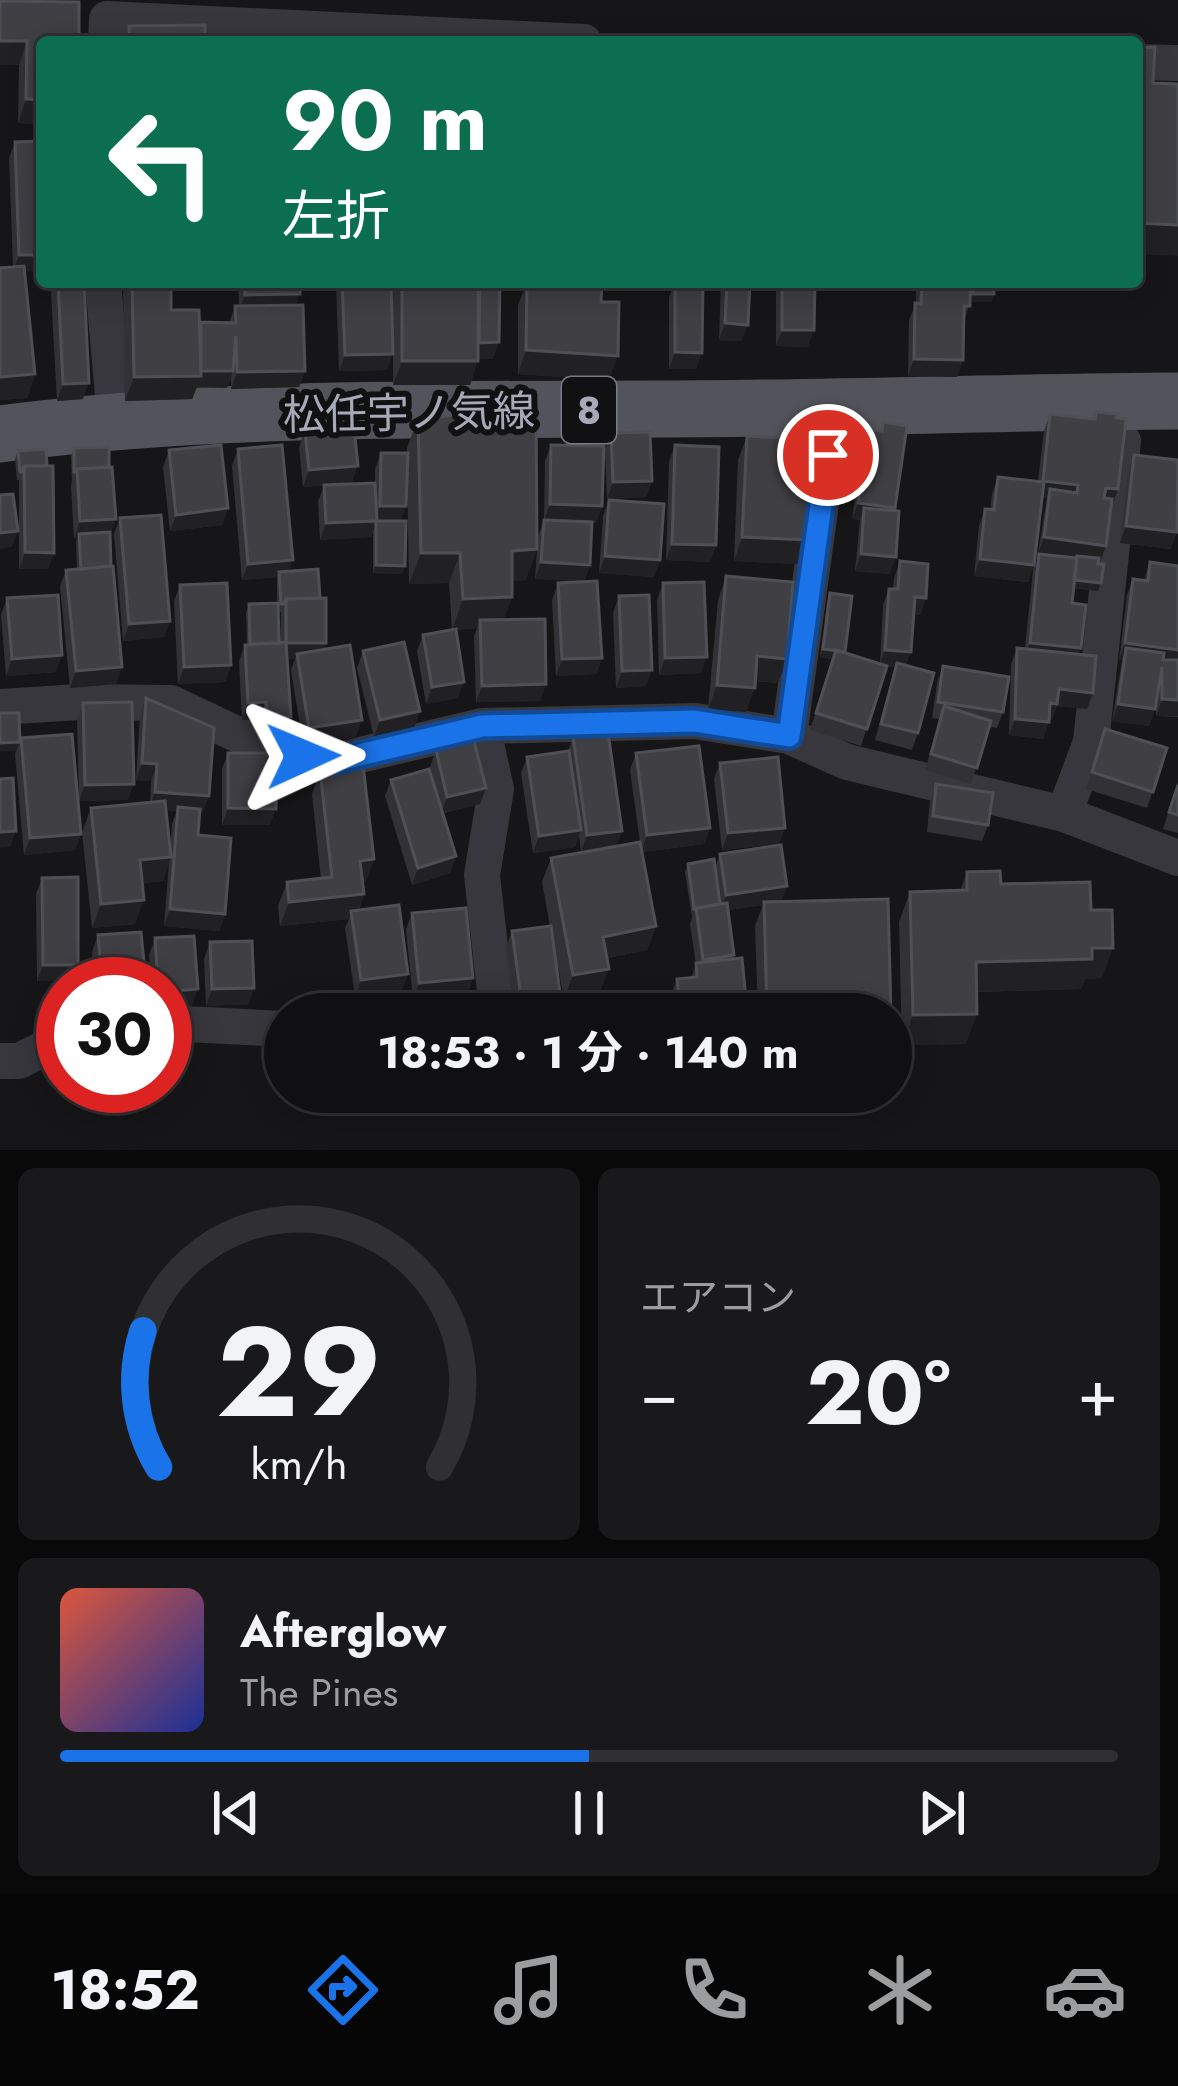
<!DOCTYPE html>
<html lang="ja">
<head>
<meta charset="utf-8">
<style>
  body { margin:0; font-family:Jost,"Noto Sans JP",sans-serif; background:#19191b; color:#f1f3f6; height:100vh; display:flex; flex-direction:column; font-size:45px; white-space:nowrap }
  * { box-sizing:border-box; margin:0 }
  p { font-size:39px; color:#9c9d9f }
  .icon { flex:none; width:66px; height:66px; fill:none; stroke:currentColor; stroke-width:2; stroke-linecap:round; stroke-linejoin:round }
  .map { position:relative; height:1150px; overflow:hidden }
  .side { display:flex; flex-direction:column; gap:18px; padding:18px; background:#09090a; flex:1 }
  .side>* { flex:none }
  .guide { position:absolute; left:36px; top:36px; width:1107px; height:252px; border-radius:12px; box-shadow:0 6px 30px #0003,0 0 0 3px #303032; background:#0b6e4f; color:#fff; overflow:hidden }
  .speed { position:absolute; left:36px; top:957px; display:flex; gap:24px; font-size:60px; font-weight:700; text-align:center }
  .speed>* { display:grid; place-content:center; width:156px; height:156px; border-radius:50%; background:#101012; box-shadow:0 6px 30px #0003,0 0 0 3px #303032; line-height:1 }
  .speed .limit { border:18px solid #d22; background:#fff; color:#111 }
  .pin { position:absolute; display:grid; place-items:center; width:102px; height:102px; color:#fff; margin:-51px; border:6px solid #fff; border-radius:50%; box-shadow:0 3px 12px #0007 }
  .me { position:absolute; width:132px; margin:-66px; rotate:89deg; stroke-linejoin:round; filter:drop-shadow(0 0 9px #0008) }
  .turn { display:flex; align-items:center; gap:42px; height:252px; padding:0 48px; font-size:54px }
  .turn .icon { width:156px; height:156px; stroke-width:2.5 }
  .turn b { display:block; font-size:84px; line-height:102px }
  .big { font-size:90px; font-weight:700; line-height:1.1 }
  .side .tile { flex:1; display:flex; flex-direction:column; justify-content:center; gap:18px; min-width:0; padding:0 42px; border-radius:18px; background:#19191b }
  .side .dial { align-items:center; gap:0 }
  .dial svg { height:312px; overflow:visible; fill:none; stroke:#303032; stroke-width:7; stroke-linecap:round; text-anchor:middle }
  .dial text { fill:#f1f3f6; stroke:none }
  .song { display:flex; align-items:center; gap:36px }
  .cover { width:144px; height:144px; border-radius:18px; background:linear-gradient(135deg,hsl(10 70% 55%),hsl(230 70% 35%)) }
  .played { height:12px; border-radius:6px; background:linear-gradient(90deg,#1a73e8 50%,#303032 50%) }
  .keys { display:flex; justify-content:space-around; direction:ltr }
  .heat { display:flex; justify-content:space-between; align-items:center; font-size:66px; direction:ltr }
  .side .tiles { flex:1; display:grid; gap:18px; grid-template-columns:1fr 1fr }
  .tile:last-child { grid-column:span 2 }
  .trip { position:absolute; left:264px; top:993px; width:648px; height:120px; border-radius:60px; background:#101012; box-shadow:0 6px 30px #0003,0 0 0 3px #303032; font-weight:700; line-height:120px; text-align:center }
  .tab-bar { display:flex; height:192px; justify-content:space-around; align-items:center; background:#060607; color:#9c9d9f }
  .tab-bar .icon { width:84px; height:84px }
  .tab-bar .active { color:#1a73e8 }
  .tab-bar b { font-size:54px; color:#f1f3f6 }
  .map>svg:first-child { display:block }
  .lines { fill:none; stroke-linecap:round; stroke-linejoin:round }
  .street { stroke:#37373d; stroke-width:36 }
  .primary { stroke:#53535b; stroke-width:57 }
  .wall { fill:#323236; fill-rule:evenodd }
  .shaded-wall { fill:#212124 }
  .building { fill:#3f3f44; stroke:#4f4f56; stroke-width:3 }
  .route-casing { stroke:#114b97; stroke-width:30 }
  .route { stroke:#1a73e8; stroke-width:21 }
  .labels { text-anchor:middle; dominant-baseline:central; stroke-width:12; stroke-linejoin:round; paint-order:stroke }
  .shield { fill:#111113; stroke:#7b7b86; stroke-width:3 }
  .shield-label { font-size:39px; font-weight:bold; fill:#a8a9b8 }
  .street-label { font-size:42px; fill:#a8a9b8; stroke:#111113 }
</style>
</head>
<body>
<div class="map">
<svg width="1178" height="1150" viewBox="0 0 1178 1150">
  <rect width="100%" height="100%" fill="#161618"/>
  <g class="lines">
    <!-- street -->
    <path class="street" d="M106,42L107,19L584,42
      M1137,62L1178,63
      M103,282L115,419
      M834,409L789,736L847,762L1064,814L1178,858
      M0,707L79,702L171,703L272,751L335,761L482,726L695,721L789,736
      M1064,814L1091,742L1123,441
      M474,1014L496,1000L482,875L496,789L482,726
      M165,1023L285,1029
      M0,1061H19L63,1039"/>
    <!-- primary -->
    <path class="primary" d="M0,434C215,406 435,410 652,409C827,409 1003,402 1178,401"/>
  </g>
  <!-- wall -->
  <path class="wall" d="M0,1L79,2L78,42H42V124L18,123L19,65H0Z
    M15,142L24,271L35,374L27,398L0,400V268L13,267L9,158Z
    M55,282H84L83,399L57,401L51,293Z
    M123,282H171V310L200,327L229,323L235,306H239L238,282H300L296,305L305,371L299,387L231,389V378L227,388L197,387L192,399L125,401Z
    M336,282H391L387,370L339,371Z
    M393,282H500L493,359H478L470,385H393Z
    M527,282L601,302L609,380L518,374V305Z
    M675,282L696,369H669V297Z
    M721,282H750L742,341L719,340Z
    M776,282H815L808,347L776,346Z
    M916,282H994V294L991,302H970L964,322L963,360L957,377L908,376L909,320L916,303Z
    M1096,412L1118,489L1112,506L1106,546L1100,562H1099L1098,591L1074,588L1072,603L1087,709L1057,706L1051,721L1049,720L1043,739L1009,735L1011,664L1017,648H1025L1033,570L1040,554L1038,553L1047,498H1042L1034,565L1028,582L974,576L979,526L985,509L990,510L992,494L998,477L1038,481L1044,431L1050,414L1093,419Z
    M418,418L537,549L526,580L512,581V597L503,620L546,684L540,701L476,702L474,637L477,628L456,630L458,698L426,704L417,651L423,635L452,630L449,583L409,584L407,470L401,521L405,566L402,574L373,573V531L371,537L320,540L318,502L324,485L375,483V469L381,453H407V448Z
    M883,422L895,510L890,574L855,571L860,520L852,519L858,478L849,477L853,445L859,428L880,431Z
    M305,431L352,483L303,487L299,447Z
    M611,433L652,481L646,497L607,499L605,450Z
    M747,436L798,564L734,561L738,460Z
    M551,445L602,506L596,523H592L590,565L584,581L535,579L538,536L544,521L545,461Z
    M675,445L716,545L710,562L666,560L669,462Z
    M74,448L110,535L116,684L70,688L60,586L66,570L77,569L76,542L77,537L74,538L71,486L72,481L71,456Z
    M238,449L289,571L320,598L326,643L324,650L356,737L303,745L291,670L295,659H287L291,717L285,734L260,735V718L242,720L239,661L245,645L247,644L246,613L249,604L277,603V577L242,580L232,466ZM278,612H281L280,643H279Z
    M169,450L228,508L222,525L170,531L163,467Z
    M18,451L54,553L48,569H19V480H17L15,459Z
    M1134,455L1171,549L1120,543L1128,471Z
    M609,500L660,560L654,577L599,573L603,516Z
    M120,518L170,621L164,637L123,641L114,534Z
    M900,561L926,598L920,615L914,614L906,666L918,733L912,750L875,740L895,667H887L861,746L810,730L833,659L820,657L827,602L830,593L845,653L880,664L883,605L889,589H893L894,578Z
    M1150,562L1178,566V717L1156,716V706L1149,726L1112,721L1122,660H1119L1127,595L1133,579L1144,580Z
    M726,576L787,659L778,683L755,681L746,712L708,709L718,600Z
    M558,583L602,658L596,674L556,676L552,600Z
    M663,583L701,673L659,675L657,600Z
    M180,585L231,665L225,682L178,684L174,601Z
    M619,596L646,686L616,688L613,613Z
    M7,598L56,672L6,676L1,615Z
    M363,651L420,711L414,728L374,737L357,668Z
    M943,666L1003,712L997,728L989,727L971,784L925,770L940,719L932,718L937,683Z
    M146,698L203,812H199L198,835L225,914L219,931L164,926L169,862L163,881L142,883L135,924L92,928L82,832L91,808L150,802L151,781L136,780L140,714ZM166,810L177,811L172,824L170,849Z
    M83,703L128,800L79,801L77,719Z
    M1105,729L1167,748L1147,808L1086,789Z
    M573,737L622,831L616,846L640,842L630,770L636,753L710,828L704,844L642,852L656,926L647,950L607,958L600,992L564,999L553,940L562,1008L559,1014H515L506,948L512,931L550,926L542,882L551,858L581,852L579,836L575,847L533,853L521,773L527,757L568,751Z
    M20,739L81,834L75,850L24,855L15,754Z
    M436,750L486,788L480,804L443,813L456,856L450,873L412,885L385,796L391,780L436,792L430,767Z
    M228,753L270,825H222V769Z
    M720,763L785,828L779,844L722,850L714,779Z
    M320,770L374,859L365,883H363L364,894L359,910L402,990L355,996L345,928L349,919L280,926L278,906L287,882L321,879L312,794Z
    M1178,782V833L1163,829Z
    M936,784L988,825L982,841L927,832L930,801Z
    M720,854L787,886L781,902L891,1014H758L755,926L763,905L728,910L734,955L733,959L745,1014H673L671,995L677,979L691,977L696,965L690,924L692,917L685,872L688,864L715,868Z
    M967,872L1091,910L1102,978L1085,979L1081,989L977,992L966,1044L902,1045L899,922L910,892L960,891Z
    M42,878L78,965L72,981H37L36,894Z
    M412,913L473,978L467,995L413,1000L406,929Z
    M98,935L146,982L145,984H95L92,952Z
    M155,938L192,1006L165,1008V984H151L149,955Z
    M210,942L254,988L248,1004L206,1006L204,959Z"/>
  <!-- shaded-wall -->
  <path class="shaded-wall" d="M0,41H27L19,65H0Z
    M26,99L42,100V124L18,123Z
    M1137,223L1178,225V256L1137,254Z
    M19,255H42V271L13,272Z
    M300,294L294,310L239,311L245,295Z
    M973,294H994L991,302H970Z
    M725,323L748,325L742,341L719,340Z
    M782,330H814L808,347L776,346Z
    M499,342L493,359H473L479,343Z
    M526,350L618,356L609,380L518,374Z
    M675,352L702,353L696,369H669Z
    M393,354L387,370L339,371L345,355Z
    M914,359L963,360L957,377L908,376Z
    M402,361H478L470,385H393Z
    M200,371H233L227,388L197,387L192,399L125,401L134,377Z
    M305,371L299,387L231,389L237,372Z
    M35,374L27,398L0,400V377Z
    M89,383L83,399L57,401L63,384Z
    M358,466L352,483L303,487L309,470Z
    M652,481L646,497L607,499L613,482Z
    M1043,481L1078,485L1072,501L1050,489L1047,498L1037,497Z
    M1106,488L1118,489L1112,506L1100,504Z
    M858,503L895,508L889,525L864,508L860,520L852,519Z
    M550,504L602,506L596,523L544,521Z
    M380,506H406L400,523L376,522L371,537L320,540L326,523L375,521Z
    M228,508L222,525L170,531L176,515Z
    M116,519L110,535L74,538L80,521Z
    M1126,526L1177,532L1171,549L1120,543Z
    M18,531L12,547L0,549V533Z
    M742,537L807,540L798,564L734,561Z
    M1044,537L1106,546L1100,562L1038,553Z
    M672,544L716,545L710,562L666,560Z
    M537,549L526,580L500,582L512,551Z
    M25,552L54,553L48,569H19Z
    M421,553H460L449,583L409,584Z
    M861,554L896,557L890,574L855,571Z
    M605,556L660,560L654,577L599,573Z
    M980,559L1034,565L1028,582L974,576Z
    M293,560L287,576L279,572L277,577L242,580L248,564Z
    M541,562L590,565L584,581L535,579Z
    M376,565L405,566L402,574L373,573Z
    M1074,580L1101,583L1098,591L1071,588Z
    M512,597L501,627L480,620L477,628L452,630L463,599Z
    M915,597L926,598L920,615L909,614Z
    M170,621L164,637L123,641L129,624Z
    M286,643H326L320,659L297,654L295,659H280Z
    M1030,643L1081,648L1075,664L1024,659Z
    M1125,643L1178,650V667L1126,648L1122,660H1119Z
    M823,649L845,652L842,660L820,657Z
    M885,650L911,652L905,668L879,666Z
    M62,655L56,672L6,676L12,659Z
    M757,656L787,659L778,683L748,680Z
    M707,657L701,673L659,675L665,658Z
    M602,658L596,674L556,676L562,659Z
    M231,665L225,682L178,684L184,667Z
    M122,667L116,684L70,688L76,671Z
    M652,670L646,686L616,688L622,671Z
    M464,682L458,698L426,704L432,687Z
    M546,684L540,701L476,702L482,686Z
    M717,685L755,688L746,712L708,709Z
    M1059,689L1093,693L1087,709L1057,706L1051,721L1044,720Z
    M1162,699L1178,700V716H1156Z
    M266,702L260,718L242,720L248,703Z
    M1118,704L1155,709L1149,726L1112,721Z
    M420,711L414,728L374,737L380,720Z
    M291,717L285,734L260,735L266,718Z
    M1015,719L1049,722L1043,739L1009,735Z
    M362,720L356,737L303,745L309,728Z
    M19,742L16,751H0V743Z
    M142,763L157,764L151,781L136,780Z
    M134,784L128,800L79,801L85,785Z
    M486,788L480,804L441,813L447,797Z
    M155,792L209,796L203,812L149,809Z
    M228,808L276,809L270,825H222Z
    M710,828L704,844L641,852L647,835Z
    M785,828L779,844L722,850L728,833Z
    M581,830L575,847L533,853L539,836Z
    M16,831L10,847L0,848V832Z
    M622,831L616,847L581,852L587,835Z
    M81,834L75,850L24,855L30,838Z
    M456,856L450,873L412,885L418,868Z
    M171,857L163,881L131,884L140,860Z
    M374,859L365,883L352,885L360,861Z
    M787,886L781,903L720,911L726,895Z
    M364,894L356,918L351,911L349,919L280,926L289,902Z
    M144,900L135,924L92,928L101,904Z
    M170,909L225,914L219,931L164,926Z
    M656,926L647,950L595,960L603,937Z
    M1092,948H1113L1102,978L1085,979L1081,989L965,992L976,962Z
    M43,965H78L72,981H37Z
    M609,969L600,992L564,999L573,975Z
    M408,974L402,990L355,996L361,980Z
    M473,978L467,995L413,1000L419,983Z
    M254,988L248,1004L206,1006L212,989Z
    M198,989L192,1006L165,1008V992Z
    M562,1008L559,1014H522L523,1012Z
    M747,1010L745,1014H703Z
    M977,1014L966,1044L902,1045L913,1015Z"/>
  <!-- building -->
  <path class="building" d="M0,1L79,2V41L42,42V100L26,99L27,41H0Z
    M205,25V42H129V26Z
    M678,37L743,38V42H678Z
    M1155,47L1153,83L1178,84V225L1137,223V48Z
    M42,141V255H19L15,142Z
    M24,266L35,374L0,377V268Z
    M58,282H84L89,383L63,384Z
    M132,282H171V310H199L201,376L134,377Z
    M245,282H300V294L245,295Z
    M342,282H391L393,354L345,355Z
    M402,282H478V361H402Z
    M480,282H500L499,342L479,343Z
    M527,282H602L601,302H619L618,356L526,350Z
    M675,282H703L702,353L675,352Z
    M727,282H750L748,325L725,323Z
    M782,282H815L814,330H782Z
    M922,282H970V306H964L963,360L914,359L915,303L921,304Z
    M973,282H994V294H973Z
    M303,305L305,371L237,372L236,336L233,371H201V322L236,323L235,306Z
    M536,410L537,549L512,551V597L463,599L460,553H421L418,418Z
    M1096,412L1117,414L1116,418L1126,419L1118,489L1106,488L1104,498L1112,499L1106,546L1044,537L1050,489L1077,493L1078,485L1043,481L1050,414L1095,419Z
    M883,422L907,426L895,508L858,503L864,462L855,460L859,428L882,431Z
    M354,427L358,466L309,470L305,431Z
    M650,432L652,481L613,482L611,433Z
    M747,436L812,439L807,540L742,537Z
    M221,445L228,508L176,515L169,450Z
    M282,445L293,560L248,564L238,449Z
    M551,445L604,446L602,506L550,504Z
    M675,445L719,447L716,545L672,544Z
    M109,447V467L77,469V472H74V448Z
    M46,449L47,466H24L22,472H20L18,451Z
    M381,453H408L406,506H380Z
    M1134,455L1178,460L1177,532L1126,526Z
    M24,466H53L54,553L25,552Z
    M112,467L116,519L80,521L77,469Z
    M998,477L1044,482L1034,565L980,559L985,509L994,510Z
    M375,483L377,521L326,523L324,485Z
    M13,494L18,531L0,533V495Z
    M609,500L664,504L660,560L605,556Z
    M864,508L899,511L896,557L861,554Z
    M161,515L170,621L129,624L120,518Z
    M544,520L592,522L590,565L541,562Z
    M376,521H406L405,566L376,565Z
    M110,532L111,566L81,569L79,534Z
    M1039,554L1077,558L1072,603L1086,605L1081,648L1030,643Z
    M1077,556L1099,558L1098,564H1104L1101,583L1074,580Z
    M900,561L928,564L926,598L915,597L911,652L885,650L889,589H898Z
    M1150,562L1178,566V650L1125,643L1133,579L1148,581Z
    M113,566L122,667L76,671L66,570Z
    M318,569L320,598L286,599L284,604H281L279,572Z
    M726,576L793,582L787,659L757,656L755,688L717,685Z
    M597,581L602,658L562,659L558,583Z
    M704,582L707,657L665,658L663,583Z
    M227,583L231,665L184,667L180,585Z
    M830,593L852,596L845,652L823,649Z
    M58,595L62,655L12,659L7,598Z
    M649,595L652,670L622,671L619,596Z
    M326,598V643H286V599Z
    M278,603L279,643L250,644L249,604Z
    M545,619L546,684L482,686L480,620Z
    M456,629L464,682L432,687L423,635Z
    M286,642L291,717L266,718V702L248,703L245,645Z
    M404,642L420,711L380,720L363,651Z
    M350,645L362,720L309,728L297,654Z
    M1017,648L1096,656L1093,693L1059,689L1057,704L1050,703L1049,722L1015,719Z
    M1126,648L1164,653L1163,660H1178V700L1162,699V667L1155,709L1118,704Z
    M836,650L887,666L867,729L816,713Z
    M897,663L934,673L918,733L881,724Z
    M943,666L1009,677L1003,712L938,702Z
    M146,698L214,728L209,796L155,792L157,764L142,763Z
    M132,702L134,784L85,785L83,703Z
    M944,706L991,721L977,768L931,754Z
    M0,713H19L20,742L0,743Z
    M1105,729L1167,748L1153,792L1092,772Z
    M608,732L622,831L587,835L573,737Z
    M72,734L81,834L30,838L21,738Z
    M474,741L486,788L447,797L436,750Z
    M699,746L710,828L647,835L636,753Z
    M569,751L581,830L539,836L527,757Z
    M228,753H277L276,809L228,808Z
    M778,757L785,828L728,833L720,763Z
    M363,765L374,859L360,861L364,894L289,902L287,882L332,877L320,770Z
    M429,769L456,856L418,868L391,780Z
    M13,778L16,831L0,832V779Z
    M936,784L993,793L988,825L933,816Z
    M1178,785V815L1169,812Z
    M165,801L171,857L140,860L144,900L101,904L91,808Z
    M178,807L200,809L198,835L231,838L225,914L170,909Z
    M640,842L656,926L603,937L609,969L573,975L551,858Z
    M781,845L787,886L726,895L720,854Z
    M714,859L720,904L694,909L688,864Z
    M1000,871L1001,884L1090,882L1091,910H1112L1113,948H1092V959L976,962L977,1014L913,1015L910,892L967,890V872Z
    M78,877V965H43L42,878Z
    M888,899L891,1014H767L764,902Z
    M727,903L734,955L703,960L696,908Z
    M399,905L408,974L361,980L351,911Z
    M466,908L473,978L419,983L412,913Z
    M551,926L562,1008L523,1012L512,931Z
    M141,932L146,982L102,984L98,935Z
    M194,936L198,989L165,992V984H158L155,938Z
    M252,941L254,988L212,989L210,942Z
    M742,958L747,1010L703,1014H681L677,979L697,977L696,963Z"/>
  <g class="lines">
    <defs>
      <path id="route" d="M303,756L334,761L482,726L694,721L789,736L828,455"/>
    </defs>
    <!-- route casing -->
    <use href="#route" class="route-casing"/>
    <!-- route -->
    <use href="#route" class="route"/>
  </g>
  <g class="labels">
    <!-- shield labels -->
    <rect class="shield" x="562" y="377" width="54" height="66" rx="9"/>
    <g class="shield-label">
      <text x="589" y="410">8</text>
    </g>
    <!-- street labels -->
    <g class="street-label">
      <text transform="translate(409 413) rotate(-1)">松任宇ノ気線</text>
    </g>
  </g>
</svg>
<div class="speed"><div class="limit">30</div></div>
<div class="pin" style="left:828px;top:455px;background:#d93025"><svg class="icon" aria-label="arrive" viewBox="0 0 24 24"><path d="M6 21V4h12l-3 4 3 4H6"/></svg></div>
<svg class="me" style="left:303px;top:756px" viewBox="-20 -20 40 40"><path d="M0-17L14 15 0 8-14 15z" fill="#1a73e8" stroke="#fff" stroke-width="4"/></svg>
<div class="trip">18:53 · 1 分 · 140 m</div>
<div class="guide">
<div class="turn"><svg class="icon" aria-label="left" viewBox="0 0 24 24"><path d="M17 20v-9H6M10 6l-5 5 5 5"/></svg><div><b>90 m</b>左折</div></div>
</div>
</div>
<section class="side">
<div class="tiles">
<div class="tile dial"><svg viewBox="0 0 100 80">
<path d="M14 69A42 42 0 1 1 86 69"/>
<path d="M14 69A42 42 0 0 1 10 34" stroke="#1a73e8"/>
<text x="50" y="56" font-size="32" font-weight="700">29</text>
<text x="50" y="72" font-size="11">km/h</text>
</svg></div>
<div class="tile"><p>エアコン</p>
<div class="heat"><a>−</a><b class="big">20°</b><a>+</a></div>
</div>
<div class="tile">
<div class="song"><i class="cover"></i><div><b>Afterglow</b><p>The Pines</p></div></div>
<div class="played"></div>
<div class="keys"><svg class="icon" aria-label="previous" viewBox="0 0 24 24"><path d="M18 5L8 12l10 7zM5 5v14"/></svg><svg class="icon" aria-label="pause" viewBox="0 0 24 24"><path d="M8 5v14M16 5v14"/></svg><svg class="icon" aria-label="next" viewBox="0 0 24 24"><path d="M6 5l10 7-10 7zM19 5v14"/></svg></div>
</div>
</div>
</section>
<nav class="tab-bar">
<b>18:52</b>
<svg class="icon active" aria-label="directions" viewBox="0 0 24 24"><path d="M12 3l9 9-9 9-9-9zM9 14v-3h6M13 9l2 2-2 2"/></svg>
<svg class="icon" aria-label="music" viewBox="0 0 24 24"><path d="M9 18V5l10-2v13"/><circle cx="6" cy="18" r="3"/><circle cx="16" cy="16" r="3"/></svg>
<svg class="icon" aria-label="phone" viewBox="0 0 24 24"><path d="M5 4h4l2 5-3 2q2 4 5 5l2-3 5 2v4C11 20 4 13 5 4z"/></svg>
<svg class="icon" aria-label="climate" viewBox="0 0 24 24"><path d="M12 3v18M4 7l16 10M4 17L20 7"/></svg>
<svg class="icon" aria-label="car" viewBox="0 0 24 24"><path d="M5 17H2v-5l4-1 3-4h7l3 4 3 1v5h-3M9 17h6M6 11h13"/><circle cx="7" cy="17" r="2"/><circle cx="17" cy="17" r="2"/></svg>
</nav>
</body>
</html>
